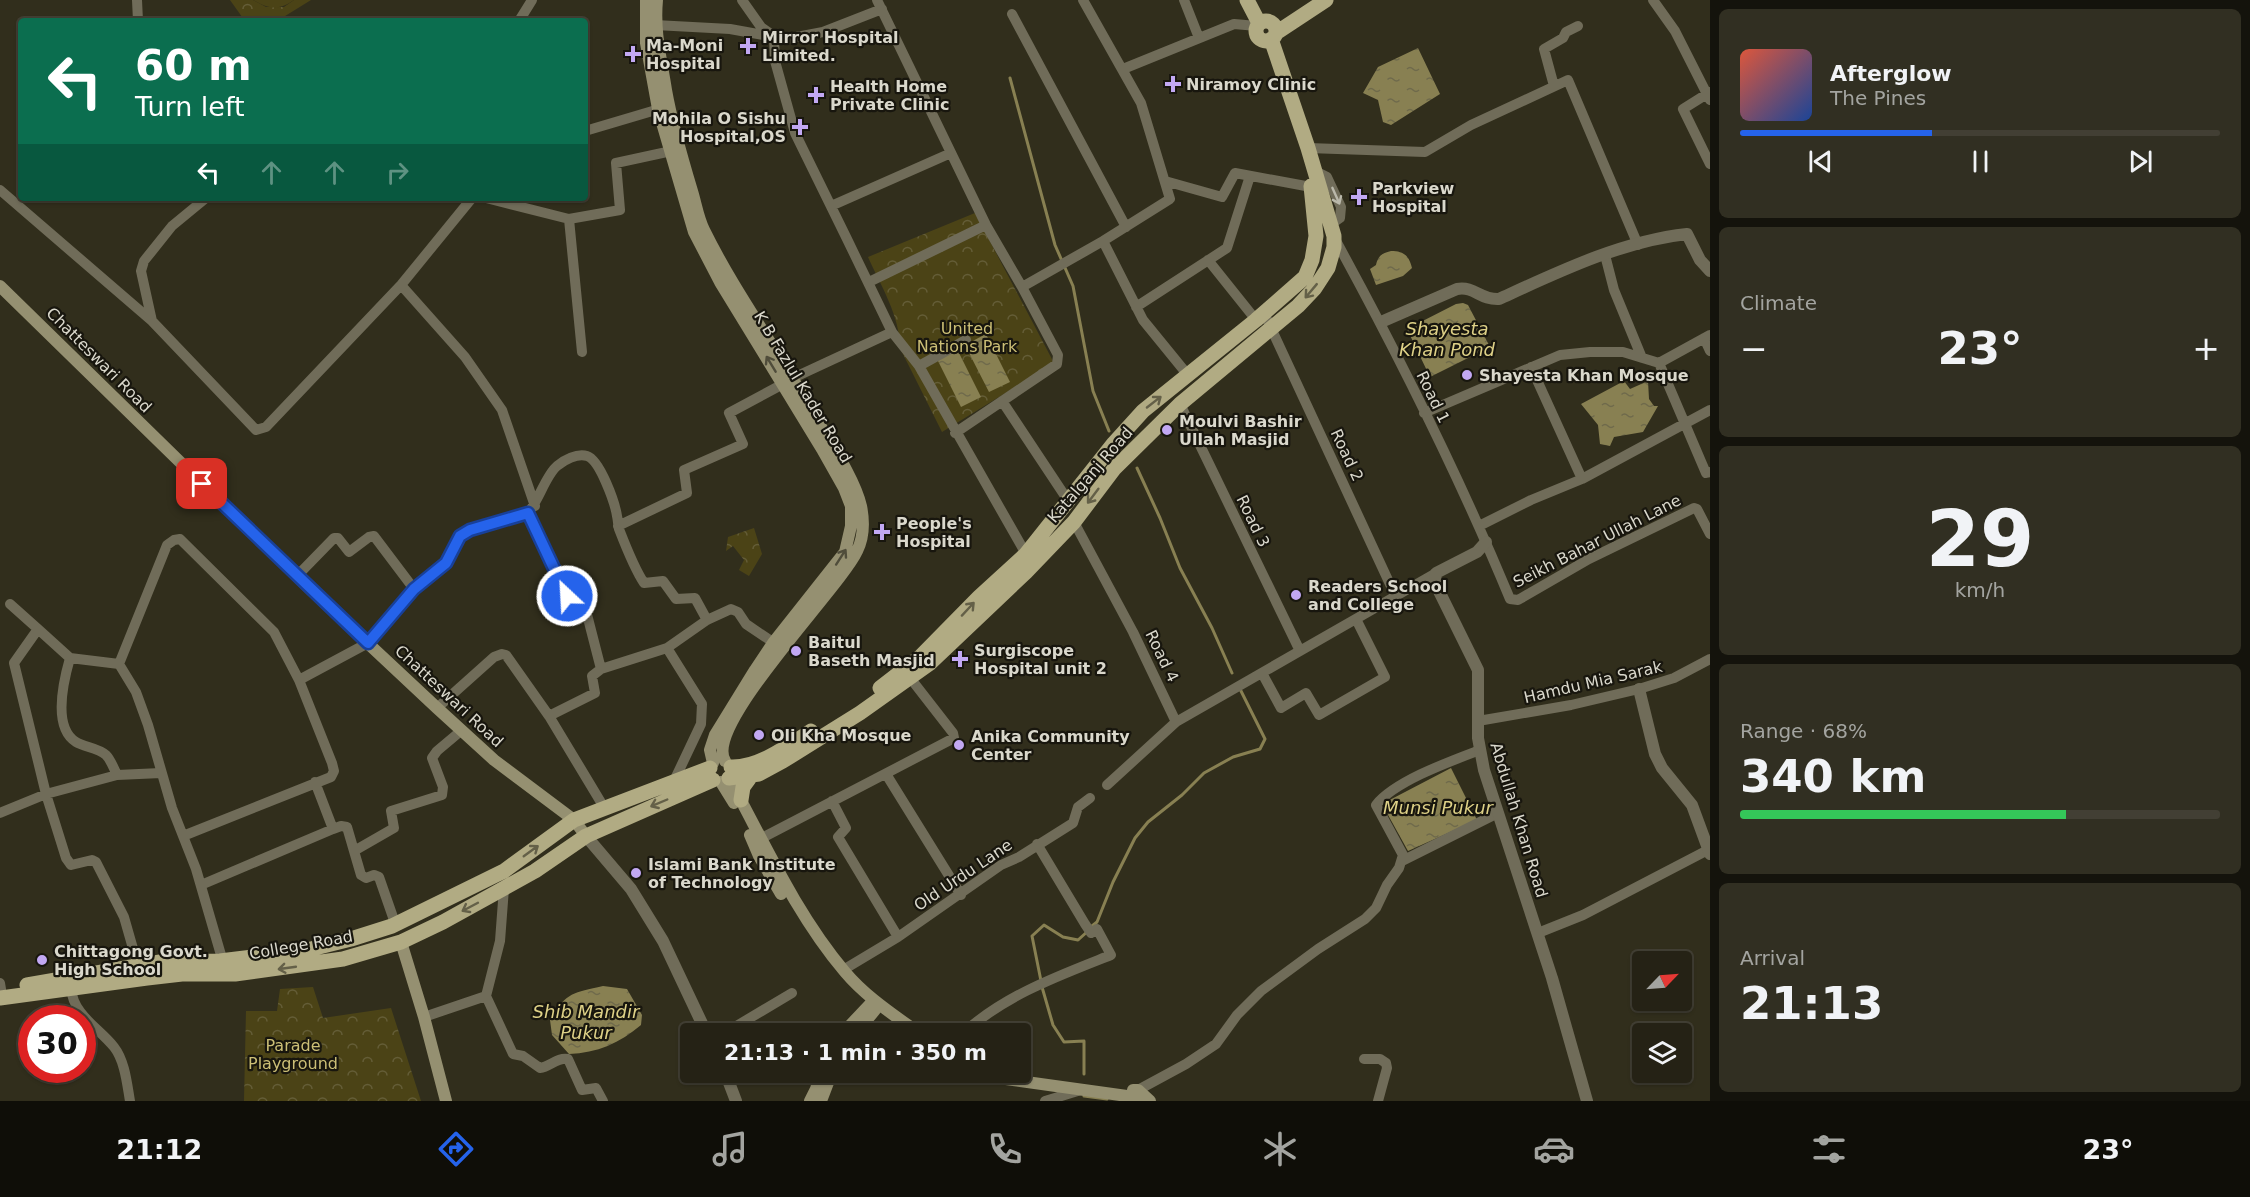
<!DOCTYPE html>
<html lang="en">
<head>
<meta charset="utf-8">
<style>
  body { margin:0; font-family:"DejaVu Sans",sans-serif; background:#312f22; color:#f1f3f6; height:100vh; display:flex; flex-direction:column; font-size:22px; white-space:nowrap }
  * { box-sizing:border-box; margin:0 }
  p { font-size:20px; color:#a3a4a0 }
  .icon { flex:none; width:33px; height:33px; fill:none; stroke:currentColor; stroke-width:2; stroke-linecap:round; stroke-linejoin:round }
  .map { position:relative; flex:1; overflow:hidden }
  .drawer { display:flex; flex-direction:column; gap:9px; padding:9px; background:#14130c; width:540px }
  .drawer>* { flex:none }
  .top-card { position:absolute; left:18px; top:18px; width:570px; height:183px; border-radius:6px; box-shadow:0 2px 4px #0004,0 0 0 2px #423f34; background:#0b6e4f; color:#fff; overflow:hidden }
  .needle { width:39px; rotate:65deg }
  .controls { position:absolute; left:1632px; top:951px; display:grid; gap:12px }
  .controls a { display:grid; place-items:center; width:60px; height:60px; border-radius:6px; background:#252215; box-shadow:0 2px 4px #0004,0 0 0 2px #423f34; font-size:30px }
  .speed { position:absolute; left:18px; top:1005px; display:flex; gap:12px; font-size:30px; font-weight:700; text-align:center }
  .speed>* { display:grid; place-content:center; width:78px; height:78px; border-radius:50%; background:#252215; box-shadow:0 2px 4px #0004,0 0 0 2px #423f34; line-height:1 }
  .speed .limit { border:9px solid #d22; background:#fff; color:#111 }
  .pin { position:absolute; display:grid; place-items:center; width:51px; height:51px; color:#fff; margin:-26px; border-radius:12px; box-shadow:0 3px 9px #0006 }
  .me { position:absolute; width:66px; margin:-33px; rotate:335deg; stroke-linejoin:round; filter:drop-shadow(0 0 4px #0008) }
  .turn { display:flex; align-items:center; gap:21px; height:126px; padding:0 18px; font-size:27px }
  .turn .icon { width:78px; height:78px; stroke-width:2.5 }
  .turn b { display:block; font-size:42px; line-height:51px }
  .lanes { display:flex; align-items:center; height:57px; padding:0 18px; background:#0003; justify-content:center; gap:30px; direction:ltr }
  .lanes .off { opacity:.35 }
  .big { font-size:45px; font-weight:800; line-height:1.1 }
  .drawer .tile { flex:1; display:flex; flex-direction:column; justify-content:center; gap:9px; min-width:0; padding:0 21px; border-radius:9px; background:#312f22 }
  .drawer .dial { align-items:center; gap:0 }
  .dial b { font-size:78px; line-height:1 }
  .song { display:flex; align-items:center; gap:18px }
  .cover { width:72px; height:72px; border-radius:9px; background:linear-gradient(135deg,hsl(10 70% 55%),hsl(220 70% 35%)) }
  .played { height:6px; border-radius:3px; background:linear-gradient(90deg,#2563eb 40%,#423f34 40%) }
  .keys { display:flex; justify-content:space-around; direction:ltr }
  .heat { display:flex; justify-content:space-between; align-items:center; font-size:33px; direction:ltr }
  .charge { height:9px; border-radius:4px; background:linear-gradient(90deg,#34c759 68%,#423f34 0) }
  .trip { position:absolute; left:680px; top:1023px; width:351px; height:60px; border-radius:6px; background:#252215; box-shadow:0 2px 4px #0004,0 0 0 2px #423f34; font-weight:800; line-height:60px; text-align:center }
  .tabs { display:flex; height:96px; justify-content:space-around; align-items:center; background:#0f0e08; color:#a3a4a0 }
  .tabs .icon { width:42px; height:42px }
  .tabs .selected { color:#2563eb }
  .tabs b { font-size:27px; color:#f1f3f6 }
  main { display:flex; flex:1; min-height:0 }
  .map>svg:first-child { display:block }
  .park { fill:url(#park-crowns) }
  .pitch { fill:#4b4316 }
  .water { fill:url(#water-ripples) }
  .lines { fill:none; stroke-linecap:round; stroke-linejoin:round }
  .stream { stroke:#888052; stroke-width:3 }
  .minor { stroke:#706c59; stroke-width:10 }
  .tertiary { stroke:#706c59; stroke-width:12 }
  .secondary { stroke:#959071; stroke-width:12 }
  .primary { stroke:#b1ab83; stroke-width:15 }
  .oneway { stroke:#bab8aa }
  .oneway2 { stroke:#646048 }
  .oneway3 { stroke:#504d3b }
  .route-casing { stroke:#184099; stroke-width:15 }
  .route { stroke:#2563eb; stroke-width:10 }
  .poi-dot { fill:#c2a8f3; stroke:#18160e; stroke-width:2 }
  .labels { text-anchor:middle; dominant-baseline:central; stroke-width:4.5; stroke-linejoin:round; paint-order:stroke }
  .poi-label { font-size:16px; font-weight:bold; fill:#dad8cc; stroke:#18160e; text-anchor:start }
  .park-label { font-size:16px; fill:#ccbf76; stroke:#18160e }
  .street-label { font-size:16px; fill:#dad8cc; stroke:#18160e }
  .water-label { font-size:18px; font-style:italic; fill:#ded187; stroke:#18160e }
</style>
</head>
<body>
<main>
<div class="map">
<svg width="1710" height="1101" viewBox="0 0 1710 1101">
  <defs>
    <pattern id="park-crowns" width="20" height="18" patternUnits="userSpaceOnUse" patternTransform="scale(1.5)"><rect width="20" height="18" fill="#4b4316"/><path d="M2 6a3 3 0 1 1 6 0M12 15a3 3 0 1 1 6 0" fill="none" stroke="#645d37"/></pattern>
    <pattern id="water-ripples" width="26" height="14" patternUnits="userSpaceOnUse" patternTransform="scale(1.5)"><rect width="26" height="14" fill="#888052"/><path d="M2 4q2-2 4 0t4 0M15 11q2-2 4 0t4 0" fill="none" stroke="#6f6a4b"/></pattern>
  </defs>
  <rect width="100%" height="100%" fill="#312e1c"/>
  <!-- park -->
  <path class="park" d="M230,0H253L266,7H284L294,0H311L277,21H245Z
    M975,213L1054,363L942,432L900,348C900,316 881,286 868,257Z
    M754,528L762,554L749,576L739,570L744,560L733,546L726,551L728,537Z
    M313,987L323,1018L391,1008L421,1101H244L246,1011H277L280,989Z"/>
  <!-- pitch -->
  <path class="pitch" d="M253,0H294C278,11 269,9 253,0Z"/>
  <!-- water -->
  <path class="water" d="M1418,48L1440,94L1391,125L1383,122L1378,100L1363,93L1378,67Z
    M1391,251C1403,251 1409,255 1412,268L1403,276L1376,285L1370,269L1376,265C1378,256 1382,253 1391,251Z
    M1463,303L1468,305L1490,347L1430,377L1407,329L1456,304Z
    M986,334L1010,382L989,392L965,345Z
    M957,349L981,397L961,407L937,359Z
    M1624,381L1630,389L1648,381L1649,399L1654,406H1658L1643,432L1614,437L1610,446L1600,444L1598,425L1581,404Z
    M1451,768L1477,820L1408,851L1382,804Z
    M603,986L627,989L642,1015L641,1025C620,1043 597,1053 569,1054L552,1035L550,1020C566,992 573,993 603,986Z"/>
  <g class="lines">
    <!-- stream -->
    <path class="stream" d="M1010,78L1055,245L1073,286L1093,391L1109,431
      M1137,468L1160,518L1180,568L1212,628L1232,673
      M1092,926L1097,922L1113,882L1135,838L1148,822L1182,795L1204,773L1233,757L1260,749L1265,739L1240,689
      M1041,981L1032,936L1044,925L1063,937L1078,940L1088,931
      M1042,987L1053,1025L1064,1042L1084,1041V1074
      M1084,1096L1107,1099"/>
    <!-- minor -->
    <path class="minor" d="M137,0L138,21
      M742,0L761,27L771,34
      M877,0L986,225L1022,287L1058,355L1057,364L955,433
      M1184,0L1199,38
      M1653,0L1675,31L1710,100
      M1012,14L1126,227
      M519,21L532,0
      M655,25L730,29L786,39L823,32L882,9
      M774,37L775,61L795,133L847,239L892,332L919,366L1026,554
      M1123,69L1234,24L1257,26
      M1554,86L1544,49L1563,38L1566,32L1578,26
      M1710,92L1683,109L1710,164
      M585,131L666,107
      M1308,148L1425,152L1471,125L1568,80L1638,245
      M1315,171L1327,177L1341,207L1340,218L1330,225
      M1165,181L1222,197L1235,173L1311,187
      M0,190L152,321
      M206,198L172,226L144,261L141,271L152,321L256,430L266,427L401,285L472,198
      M486,198L569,219L620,210L616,163L676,150
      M831,206L951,153
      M569,219L582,352
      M1335,239C1399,356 1459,476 1510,599L1518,600L1589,559L1694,508L1697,509L1710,534
      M1103,241L1143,320L1187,374
      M1605,255L1614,290L1642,358
      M1208,260L1256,320
      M869,282L986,225
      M401,285L465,357L502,410L535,506
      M1022,287L1103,241L1170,199L1141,103L1083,0
      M1136,307L1227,248L1250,176
      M1264,313L1395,595
      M1710,335L1659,363L1706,473L1710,472
      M1704,338L1710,351
      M919,366L966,340
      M1531,367L1582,479
      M793,378L892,332
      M1002,401L1069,502
      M1180,404L1300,651
      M1424,413L1560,355L1590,352H1623L1659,363
      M528,513L567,596L569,597L578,593L582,595L601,669
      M1074,522L1133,632L1176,722L1107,785
      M618,526L687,493L684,470L743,444L729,413L783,384
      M1479,526L1531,500L1582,479L1710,410
      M297,576L334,538H338L349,552L369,537L374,536L414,589
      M10,604L38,629L14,663L46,794L66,858L71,865L92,860L96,862L124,917L138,966
      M38,629L70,658
      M667,648L702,704L701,724L674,781
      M119,664L167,545L174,540L180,539L274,632L299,680L332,763L334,771L331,777L183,836
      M1262,673L1281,708L1306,693L1319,715L1385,677L1356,619
      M299,680L368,643L414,589L446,563L460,536L470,530L528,513C539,500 546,475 557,466C564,460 577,453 587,456C600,460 615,503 617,516C618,520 618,525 619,529C626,547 634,568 644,583L663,581L676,599L695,598L707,620
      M437,708L494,657L502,654L506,655L549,716L605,809
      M549,716L595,693L592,676L601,669L667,648L707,620L731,609L738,612L746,624L780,647
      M1478,721L1571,705L1639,689L1674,678L1710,659
      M1176,722L1436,573
      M886,774L961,895
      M117,775C114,769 111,760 106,755C99,748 84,747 76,742C52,727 64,679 70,658L119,664L136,692L148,725L172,808L196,869L221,955L220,961
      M315,782L333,829L341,826L347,827L361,875L366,878L374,875L379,877L395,923L393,926
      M832,801L846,828L838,837L898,937
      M0,813L46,794L117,775L161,773
      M760,839L954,738L953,733L911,679
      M354,851L394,828L391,811L442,795L443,787L432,758L437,751L462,730
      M1402,861L1498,813
      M201,885L333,829
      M504,888L500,941L486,996L513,1054L523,1056L540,1068C550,1067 557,1057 568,1059L582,1090L596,1088L603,1101
      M1538,933L1583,915L1708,850
      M843,970L898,937L1001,865L1019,857L1073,823L1078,807L1090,798
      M0,983L1,989
      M71,988C73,1015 99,1028 114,1047C125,1061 127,1084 130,1101
      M424,1017L486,996
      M723,1034L792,993
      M962,1034C1005,995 1058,976 1111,955L1097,929L1091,933L1085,924L1037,844
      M1364,1059H1380L1386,1063L1387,1068L1378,1101
      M1134,1097L1138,1090L1186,1064L1216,1044L1237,1015L1261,991L1318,949L1365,919L1376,908L1387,885L1399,868L1403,855L1376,805C1395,781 1451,761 1480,750
      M1045,1101L1081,1090"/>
    <!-- tertiary -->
    <path class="tertiary" d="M1381,322L1457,289C1475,286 1480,300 1499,299C1558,272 1622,241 1687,234L1700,260L1710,271
      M1486,542L1477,552L1436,573L1435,583L1478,670V738L1484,770L1552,978L1587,1101
      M1639,689L1655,754L1662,768L1692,805L1710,854
      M586,836L631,889L663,941L707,1034
      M725,1072L736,1101"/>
    <!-- secondary -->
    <path class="secondary" d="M646,0V43L658,109L694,232L720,282L822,449L844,488L851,506V526L845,552L773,643L755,670L715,735L710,750L713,763
      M657,0C654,32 661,58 666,90C672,124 682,158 692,191C696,204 698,218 704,230C735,293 777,349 811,410C826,437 854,476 861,506C864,521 864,537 857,551C840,588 703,725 725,761
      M0,286L312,591L437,708L494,760L574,820L586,836
      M729,778C765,844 796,914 845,972C866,997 894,1015 920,1034
      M721,782L734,803
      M750,835L759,856L781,894
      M401,942L424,1017L446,1101
      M842,1034L874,1000
      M855,1034L875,1010
      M973,1072L984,1076L1134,1097L1139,1101
      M1133,1090H1138L1150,1101
      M810,1101L816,1089L821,1072
      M821,1101L832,1072"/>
    <!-- primary -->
    <path class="primary" d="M1247,0L1259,23
      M1256 31a10 10 0 1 1 20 0a10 10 0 1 1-20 0Z
      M1276,33L1326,0
      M880,688L920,657L979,597L1026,554L1114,443L1143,411L1256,320L1305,277L1312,260L1316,236L1311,186
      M731,767C758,768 788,746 811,731
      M729,778L759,774L783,761L860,713L929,664L1026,572L1074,522L1114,469L1180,404L1298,306L1315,288L1328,268L1334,247V236L1308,148L1271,39
      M741,800L743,787L751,776
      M27,985L160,962L220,961L307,950L351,939L392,926L504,871L574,820L710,768
      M0,998L147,978L182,974H235L343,959L401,942L443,922L535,871L586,836L713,780"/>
  </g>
  <!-- one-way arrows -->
  <defs><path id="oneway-shaft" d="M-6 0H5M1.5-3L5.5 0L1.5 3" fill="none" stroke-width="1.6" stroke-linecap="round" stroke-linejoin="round" transform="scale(1.5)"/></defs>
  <use class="oneway" href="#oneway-shaft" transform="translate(1336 196) rotate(66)"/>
  <g class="oneway2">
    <use href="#oneway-shaft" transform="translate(1311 291) rotate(130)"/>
    <use href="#oneway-shaft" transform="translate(1154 402) rotate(-38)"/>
    <use href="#oneway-shaft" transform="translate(1093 496) rotate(127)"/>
    <use href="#oneway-shaft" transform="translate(968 609) rotate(-47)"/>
    <use href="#oneway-shaft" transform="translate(659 803) rotate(157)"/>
    <use href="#oneway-shaft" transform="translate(531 851) rotate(-36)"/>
    <use href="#oneway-shaft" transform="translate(470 907) rotate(152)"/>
    <use href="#oneway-shaft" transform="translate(287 968) rotate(172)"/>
  </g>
  <g class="oneway3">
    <use href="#oneway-shaft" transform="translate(771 364) rotate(-121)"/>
    <use href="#oneway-shaft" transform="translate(841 557) rotate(-57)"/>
  </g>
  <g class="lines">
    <defs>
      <path id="route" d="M202,484L368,643L414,589L446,563L460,536L470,530L528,513L567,596"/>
    </defs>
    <!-- route casing -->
    <use href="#route" class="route-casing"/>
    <!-- route -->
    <use href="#route" class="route"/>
  </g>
  <!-- markers -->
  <g class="poi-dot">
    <path d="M745 37h6v6h6v6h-6v6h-6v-6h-6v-6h6z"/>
    <path d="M630 45h6v6h6v6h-6v6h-6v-6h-6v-6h6z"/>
    <path d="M1170 75h6v6h6v6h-6v6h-6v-6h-6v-6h6z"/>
    <path d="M813 86h6v6h6v6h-6v6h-6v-6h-6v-6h6z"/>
    <path d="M797 118h6v6h6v6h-6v6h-6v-6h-6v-6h6z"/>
    <path d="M1356 188h6v6h6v6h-6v6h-6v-6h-6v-6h6z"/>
    <circle cx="1467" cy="375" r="6"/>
    <circle cx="1167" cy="430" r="6"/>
    <path d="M879 523h6v6h6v6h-6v6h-6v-6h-6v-6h6z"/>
    <circle cx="1296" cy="595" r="6"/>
    <circle cx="796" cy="651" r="6"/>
    <path d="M957 650h6v6h6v6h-6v6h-6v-6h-6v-6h6z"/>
    <circle cx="759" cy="735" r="6"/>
    <circle cx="959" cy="745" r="6"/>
    <circle cx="636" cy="873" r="6"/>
    <circle cx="42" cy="960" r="6"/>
  </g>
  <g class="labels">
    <!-- poi labels -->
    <g class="poi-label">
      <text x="762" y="37">Mirror Hospital<tspan x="762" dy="18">Limited.</tspan></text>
      <text x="646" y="45">Ma-Moni<tspan x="646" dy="18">Hospital</tspan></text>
      <text x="1186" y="84">Niramoy Clinic</text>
      <text x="830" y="86">Health Home<tspan x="830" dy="18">Private Clinic</tspan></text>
      <text x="786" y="118" text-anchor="end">Mohila O Sishu<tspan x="786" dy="18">Hospital,OS</tspan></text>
      <text x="1372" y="188">Parkview<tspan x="1372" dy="18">Hospital</tspan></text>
      <text x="1479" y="375">Shayesta Khan Mosque</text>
      <text x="1179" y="421">Moulvi Bashir<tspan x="1179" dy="18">Ullah Masjid</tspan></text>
      <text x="896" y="523">People's<tspan x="896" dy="18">Hospital</tspan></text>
      <text x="1308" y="586">Readers School<tspan x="1308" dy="18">and College</tspan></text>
      <text x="808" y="642">Baitul<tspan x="808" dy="18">Baseth Masjid</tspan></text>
      <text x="974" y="650">Surgiscope<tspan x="974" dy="18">Hospital unit 2</tspan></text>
      <text x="771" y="735">Oli Kha Mosque</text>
      <text x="971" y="736">Anika Community<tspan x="971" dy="18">Center</tspan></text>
      <text x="648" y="864">Islami Bank Institute<tspan x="648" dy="18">of Technology</tspan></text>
      <text x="54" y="951">Chittagong Govt.<tspan x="54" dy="18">High School</tspan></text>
    </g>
    <!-- park labels -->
    <g class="park-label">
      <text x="967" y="328">United<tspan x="967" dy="18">Nations Park</tspan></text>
      <text x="293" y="1045">Parade<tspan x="293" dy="18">Playground</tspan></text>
    </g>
    <!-- street labels -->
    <g class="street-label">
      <text transform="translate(99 360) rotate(45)">Chatteswari Road</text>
      <text transform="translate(803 387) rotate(59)">K B Fazlul Kader Road</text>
      <text transform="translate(1433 397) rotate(64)">Road 1</text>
      <text transform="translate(1347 455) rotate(65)">Road 2</text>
      <text transform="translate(1090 475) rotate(-49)">Katalganj Road</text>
      <text transform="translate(1253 521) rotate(64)">Road 3</text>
      <text transform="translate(1597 541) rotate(-27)">Seikh Bahar Ullah Lane</text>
      <text transform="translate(1162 656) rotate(64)">Road 4</text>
      <text transform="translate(1593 682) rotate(-13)">Hamdu Mia Sarak</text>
      <text transform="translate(449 696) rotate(43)">Chatteswari Road</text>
      <text transform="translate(1519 820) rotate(73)">Abdullah Khan Road</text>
      <text transform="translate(963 875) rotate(-34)">Old Urdu Lane</text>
      <text transform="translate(301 945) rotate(-10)">College Road</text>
    </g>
    <!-- water labels -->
    <g class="water-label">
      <text x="1447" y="328">Shayesta<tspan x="1447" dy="21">Khan Pond</tspan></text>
      <text x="1438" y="807">Munsi Pukur</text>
      <text x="586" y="1011">Shib Mandir<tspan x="586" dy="21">Pukur</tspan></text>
    </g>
  </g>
</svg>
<div class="controls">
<a><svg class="needle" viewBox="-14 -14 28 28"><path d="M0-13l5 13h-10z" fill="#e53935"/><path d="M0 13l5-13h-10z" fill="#a3a4a0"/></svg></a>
<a><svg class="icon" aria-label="layers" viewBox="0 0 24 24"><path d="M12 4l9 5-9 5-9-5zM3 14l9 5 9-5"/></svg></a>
</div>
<div class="speed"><div class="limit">30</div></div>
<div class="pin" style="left:202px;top:484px;background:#d93025"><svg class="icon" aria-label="arrive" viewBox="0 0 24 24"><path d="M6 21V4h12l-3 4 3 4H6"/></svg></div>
<svg class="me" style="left:567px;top:596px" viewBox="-20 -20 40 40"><circle r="17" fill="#2563eb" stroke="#fff" stroke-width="3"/><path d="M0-11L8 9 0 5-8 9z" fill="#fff"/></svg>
<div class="trip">21:13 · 1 min · 350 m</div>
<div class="top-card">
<div class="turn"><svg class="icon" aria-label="left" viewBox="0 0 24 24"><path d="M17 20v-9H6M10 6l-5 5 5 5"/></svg><div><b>60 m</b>Turn left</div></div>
<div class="lanes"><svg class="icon" aria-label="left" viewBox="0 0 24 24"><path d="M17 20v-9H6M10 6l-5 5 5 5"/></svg><svg class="icon off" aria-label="ahead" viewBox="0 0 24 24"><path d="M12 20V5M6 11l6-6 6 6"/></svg><svg class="icon off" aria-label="ahead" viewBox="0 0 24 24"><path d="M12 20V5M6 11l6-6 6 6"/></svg><svg class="icon off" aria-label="right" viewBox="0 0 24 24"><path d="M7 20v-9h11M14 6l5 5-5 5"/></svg></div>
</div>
</div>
<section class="drawer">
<div class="tile">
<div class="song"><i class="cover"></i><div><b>Afterglow</b><p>The Pines</p></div></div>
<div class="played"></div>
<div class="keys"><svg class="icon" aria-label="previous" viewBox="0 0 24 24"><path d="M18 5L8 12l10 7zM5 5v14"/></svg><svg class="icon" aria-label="pause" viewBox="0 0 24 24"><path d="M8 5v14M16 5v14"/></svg><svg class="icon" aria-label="next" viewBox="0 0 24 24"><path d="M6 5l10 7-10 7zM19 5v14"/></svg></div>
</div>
<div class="tile"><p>Climate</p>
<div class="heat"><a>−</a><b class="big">23°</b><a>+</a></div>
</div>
<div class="tile dial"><b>29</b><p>km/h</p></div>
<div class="tile"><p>Range · 68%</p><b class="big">340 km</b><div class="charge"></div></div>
<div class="tile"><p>Arrival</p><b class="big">21:13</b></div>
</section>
</main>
<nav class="tabs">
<b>21:12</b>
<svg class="icon selected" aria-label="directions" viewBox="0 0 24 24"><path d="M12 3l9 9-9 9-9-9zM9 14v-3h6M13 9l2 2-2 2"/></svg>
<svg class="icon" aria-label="music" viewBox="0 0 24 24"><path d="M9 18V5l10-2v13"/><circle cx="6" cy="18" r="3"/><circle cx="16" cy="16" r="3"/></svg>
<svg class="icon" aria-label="phone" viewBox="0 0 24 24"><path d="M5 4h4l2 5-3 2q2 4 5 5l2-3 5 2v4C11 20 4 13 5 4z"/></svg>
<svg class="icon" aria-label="climate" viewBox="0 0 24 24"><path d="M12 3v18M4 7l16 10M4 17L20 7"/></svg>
<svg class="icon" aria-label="car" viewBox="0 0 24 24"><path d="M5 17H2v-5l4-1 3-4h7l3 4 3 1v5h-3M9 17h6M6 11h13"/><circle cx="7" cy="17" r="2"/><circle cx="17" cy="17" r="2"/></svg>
<svg class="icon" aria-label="filters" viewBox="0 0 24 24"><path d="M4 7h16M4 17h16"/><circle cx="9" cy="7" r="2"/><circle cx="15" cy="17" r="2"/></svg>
<b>23°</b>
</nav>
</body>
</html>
